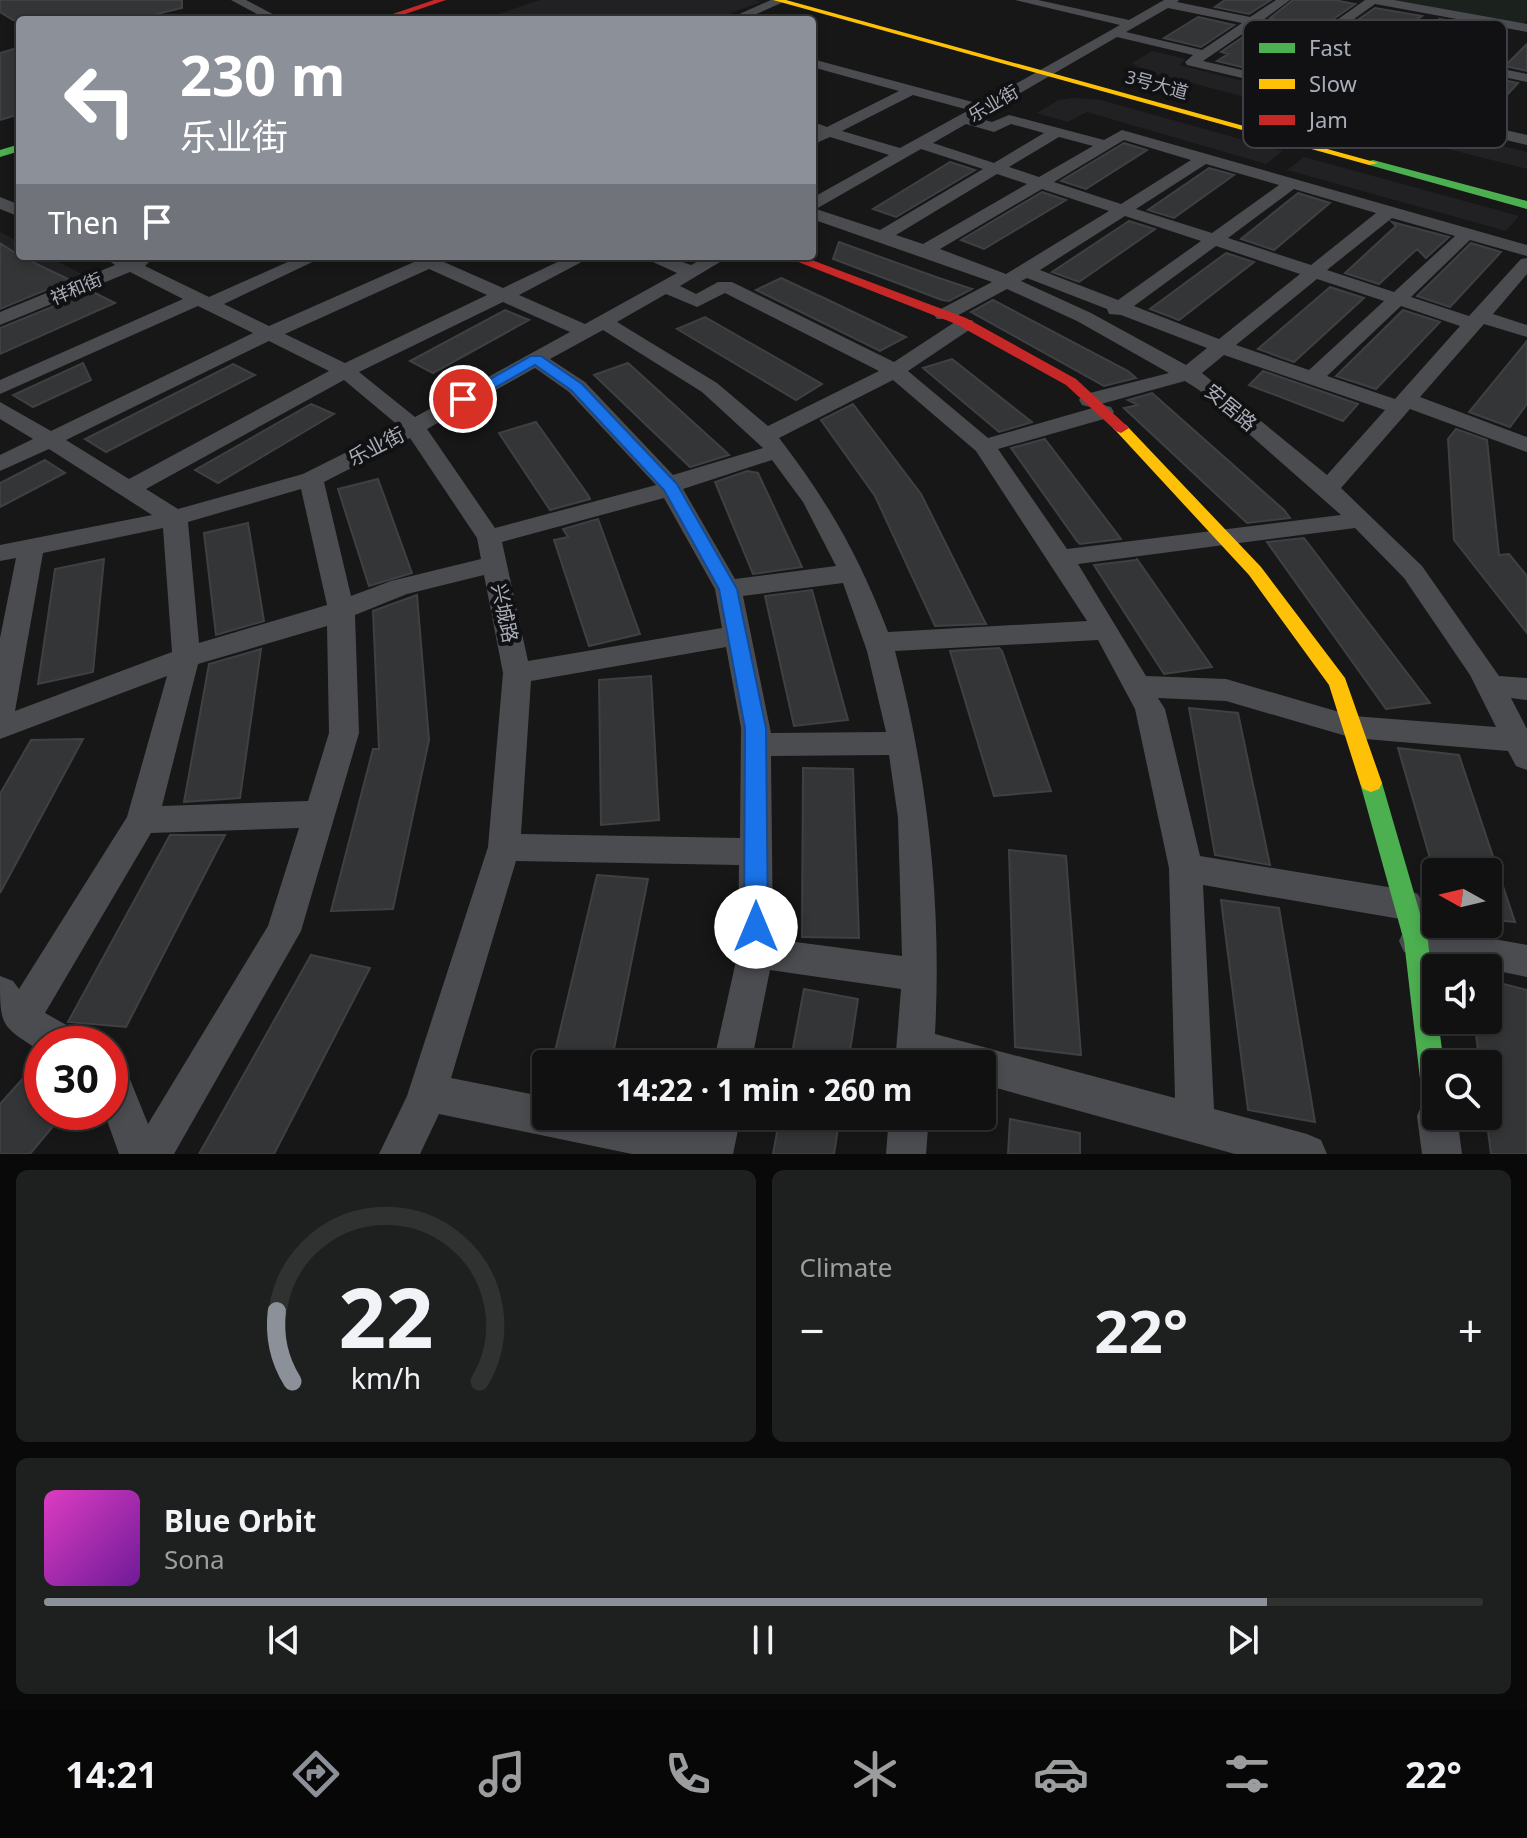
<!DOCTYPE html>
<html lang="en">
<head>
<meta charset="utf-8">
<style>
  body { margin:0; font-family:"Noto Sans","Noto Sans SC",sans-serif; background:#1e1f1f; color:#f1f3f6; height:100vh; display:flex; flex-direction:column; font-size:30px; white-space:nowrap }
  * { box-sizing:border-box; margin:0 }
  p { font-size:26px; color:#9c9d9f }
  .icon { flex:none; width:44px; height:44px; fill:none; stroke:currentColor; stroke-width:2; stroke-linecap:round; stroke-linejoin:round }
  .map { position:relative; height:1154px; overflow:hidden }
  .details { display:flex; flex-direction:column; gap:16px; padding:16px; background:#090909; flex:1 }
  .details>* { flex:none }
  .top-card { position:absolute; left:16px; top:16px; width:800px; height:244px; border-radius:8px; box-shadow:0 4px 12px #0003,0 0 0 2px #303131; background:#8c9099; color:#fff; overflow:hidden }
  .needle { width:52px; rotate:278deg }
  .fabs { position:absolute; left:1422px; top:858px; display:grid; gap:16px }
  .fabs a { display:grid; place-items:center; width:80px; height:80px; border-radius:8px; background:#111; box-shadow:0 4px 12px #0003,0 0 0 2px #303131; font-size:40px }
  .speed { position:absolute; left:24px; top:1026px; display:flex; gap:16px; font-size:40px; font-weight:700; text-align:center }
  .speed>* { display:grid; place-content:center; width:104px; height:104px; border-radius:50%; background:#111; box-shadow:0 4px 12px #0003,0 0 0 2px #303131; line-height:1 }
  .speed .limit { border:12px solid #d22; background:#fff; color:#111 }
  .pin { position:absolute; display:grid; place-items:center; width:68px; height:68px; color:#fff; margin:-34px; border:4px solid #fff; border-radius:50%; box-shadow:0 2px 8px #0007 }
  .me { position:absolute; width:88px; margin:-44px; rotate:0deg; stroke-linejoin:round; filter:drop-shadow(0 0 6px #0008) }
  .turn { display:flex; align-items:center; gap:28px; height:168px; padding:0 32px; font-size:36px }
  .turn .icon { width:104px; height:104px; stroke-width:2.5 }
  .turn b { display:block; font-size:56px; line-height:68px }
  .then { display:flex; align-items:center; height:76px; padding:0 32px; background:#0003; gap:16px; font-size:30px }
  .big { font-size:60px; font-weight:700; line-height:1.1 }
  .details .widget { flex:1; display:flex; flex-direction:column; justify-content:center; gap:12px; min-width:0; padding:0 28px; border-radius:12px; background:#1e1f1f }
  .details .dial { align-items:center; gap:0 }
  .dial svg { height:208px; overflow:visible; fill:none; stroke:#303131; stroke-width:7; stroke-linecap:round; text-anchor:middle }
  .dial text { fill:#f1f3f6; stroke:none }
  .song { display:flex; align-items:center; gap:24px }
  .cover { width:96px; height:96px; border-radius:12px; background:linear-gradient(135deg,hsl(310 70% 55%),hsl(280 70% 35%)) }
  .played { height:8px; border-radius:4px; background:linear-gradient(90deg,#8c9099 85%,#303131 85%) }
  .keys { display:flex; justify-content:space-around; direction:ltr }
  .heat { display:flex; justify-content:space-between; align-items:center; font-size:44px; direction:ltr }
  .details .tiles { flex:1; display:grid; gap:16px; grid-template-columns:1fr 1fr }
  .widget:last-child { grid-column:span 2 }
  .trip { position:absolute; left:532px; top:1050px; width:464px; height:80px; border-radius:8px; background:#111; box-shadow:0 4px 12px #0003,0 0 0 2px #303131; font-weight:700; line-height:80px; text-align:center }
  .tab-bar { display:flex; height:128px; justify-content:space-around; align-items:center; background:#070707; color:#9c9d9f }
  .tab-bar .icon { width:56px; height:56px }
  .tab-bar .current { color:#8c9099 }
  .tab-bar b { font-size:36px; color:#f1f3f6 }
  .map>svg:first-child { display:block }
  .built { fill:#212124 }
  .green { fill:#1b211c }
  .building { fill:#343537; stroke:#3f4043; stroke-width:2 }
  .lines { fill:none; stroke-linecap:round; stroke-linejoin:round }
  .street { fill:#4b4c50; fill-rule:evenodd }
  .fast { fill:#4caf50; fill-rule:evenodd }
  .slow { fill:#ffc107; fill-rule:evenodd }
  .jam { fill:#c62828; fill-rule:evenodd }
  .route { fill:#1a73e8; stroke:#114b97; stroke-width:2 }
  .labels { text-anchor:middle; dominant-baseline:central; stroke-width:8; stroke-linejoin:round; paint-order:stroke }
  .far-street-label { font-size:18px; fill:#a8adb8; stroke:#111113 }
  .street-label { font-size:20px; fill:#a8adb8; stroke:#111113 }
  .key { fill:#111113; stroke:#3e4045; stroke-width:2 }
  .key-label { font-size:22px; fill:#a8adb8 }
</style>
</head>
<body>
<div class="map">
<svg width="1527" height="1154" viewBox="0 0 1527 1154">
  <rect width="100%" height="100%" fill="#171717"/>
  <!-- built -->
  <path class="built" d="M540,0H755L761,2L713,20H481Z
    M1152,51L1186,59L1179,65L1343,106L1327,118L1145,71L1132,63Z
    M1073,98L1101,100L1283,151L1266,164L1087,112L1068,122L1036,113L1059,100Z
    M1373,114L1527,152V169L1357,126Z
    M1304,157L1519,216L1506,231L1287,170Z
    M0,232L20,242V256H47L82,274L0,307Z"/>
  <!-- green -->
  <path class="green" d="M1394,0H1527V20L1523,24Z"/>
  <!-- building -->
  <path class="building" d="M0,0H182V8L132,20H13L0,12Z
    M1225,0H1271L1249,14L1215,7Z
    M1293,0H1334L1355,4L1319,29L1270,18Z
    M1375,8L1422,16L1384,41L1340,32Z
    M1198,17L1234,25L1201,47L1164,38Z
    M1440,19L1469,24L1488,28L1458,57L1429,51L1451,34Z
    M1255,29L1304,39L1258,71L1217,61L1228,54L1221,52Z
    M1527,44V71L1505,66Z
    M20,47V114L0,120V53Z
    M1489,77L1518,83L1482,122L1452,115Z
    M1124,143L1147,150L1086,189L1061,181Z
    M950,162L975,170L896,217L873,209Z
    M1209,168L1234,175L1174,218L1148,210Z
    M1042,192L1066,200L984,249L961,240Z
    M1298,193L1330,203L1274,250L1241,239Z
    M1129,221L1155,229L1079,282L1052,272Z
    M1392,222L1449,237L1426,258L1417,249L1379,284L1345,273L1396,226Z
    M839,242L936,277L972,289L949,301L942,300L833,259Z
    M0,243L20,256L70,280L0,309Z
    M1471,243L1501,252L1450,307L1417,296Z
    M1226,253L1254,262L1179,320L1150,309Z
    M781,278L826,299L906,337L880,351L756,290Z
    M1330,287L1364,298L1294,362L1258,349Z
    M91,291L115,303L0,354V328Z
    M993,300L1128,371L1136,378L1104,386L971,312Z
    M505,310L529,320L433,373L410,361Z
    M1403,310L1440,322L1376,389L1336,376Z
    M705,317L822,384L796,400L677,329Z
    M1527,341V404L1510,427L1469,412Z
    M952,359L1032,422L999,432L923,368Z
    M83,363L91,380L33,407L13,395Z
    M628,363L726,452L729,455L690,467L594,375Z
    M233,364L255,375L106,452L85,439Z
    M1263,371L1358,404L1343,421L1249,385Z
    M1152,393L1284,510L1290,518L1247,523L1124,408L1138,405L1128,400Z
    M311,404L334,414L218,483L195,470Z
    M853,404L921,494L986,624L935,626L875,496L821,420Z
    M536,422L588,495L590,499L550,510L499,433Z
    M1456,429L1487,440L1499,555L1509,554L1527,576V633L1454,540L1448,439Z
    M1045,439L1121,539L1080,544L1077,541L1011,448Z
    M45,460L65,473L0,507V483Z
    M747,471L758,473L802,567L753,574L715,482Z
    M378,479L412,573L369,586L338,489Z
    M598,519L640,634L589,646L554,540L568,537L563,529Z
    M248,523L264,621L216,635L204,533Z
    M1304,538L1430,703L1386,709L1267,542Z
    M104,559L93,672L38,684L55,569Z
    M1136,560L1137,559L1212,667L1164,674L1094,565Z
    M812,590L848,720L794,726L765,596Z
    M417,595L429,740L393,909L331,911L373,749H379L373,611Z
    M999,648L1002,651L1051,791L994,796L950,651Z
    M261,649L240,798L184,802L209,664Z
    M651,676L659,820L601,825L599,680Z
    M1189,708L1238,713L1270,865L1215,855Z
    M83,739L0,893V794L31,740Z
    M1398,748L1459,755L1515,922L1488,919V872H1434Z
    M803,768L853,769L859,938L802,937Z
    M170,835H225L126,1027L68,1022Z
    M1009,850L1066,856L1081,1055L1015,1047Z
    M597,875L648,879L611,1064H552Z
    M1221,900L1279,908L1315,1122L1248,1110Z
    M311,955L370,968L274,1154H199Z
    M1488,980L1527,990V1154H1491L1486,1116L1488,1064H1480L1474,1020H1488Z
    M804,989L858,999L848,1064H790Z
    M42,1057V1112H65L30,1154H0V1104Z
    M780,1116H840L834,1154H773Z
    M1010,1119L1080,1133V1154H1008Z"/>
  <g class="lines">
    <!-- street -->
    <path class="street" d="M231,0H246L284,20H268Z
      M771,0H788L743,20H726Z
      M1015,0H1038L1129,20L1164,0H1179L1177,2L1250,17L1276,0H1290L1263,20L1320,32L1365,0H1394L1527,24V32L1375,4L1333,34L1527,74V82L1324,40L1273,77L1527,135V145L1187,65L1185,62L1193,55L1117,37L977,118L992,122L1009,115L1104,140L1122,130L1527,245V256L1470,240L1411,297L1469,316L1521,259L1527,258V274L1493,314L1527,325V337L1484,324L1420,397L1527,437V452L1410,409L1341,488L1422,566L1499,676L1527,678V700L1511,698L1527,729V770L1516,766L1508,751L1353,738L1226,701L1158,698L1165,709L1200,856L1406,890L1418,894L1423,905L1418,916L1406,920L1203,885L1214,1109L1307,1134L1321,1140L1327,1154H1235L982,1084V1064H895L901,989L770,970L751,1064H713L738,952L739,865L516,861L451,1078L546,1097V1116H640L699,1128L701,1116H741L733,1154H632L439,1114L420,1154H379L407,1096L488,847L503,673L484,575L407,594L355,615L359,733L301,931L174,1154H119L104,1112H110V1056L123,1062L148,1124L268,926L299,828L151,833L45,1013L77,1031L83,1044H42V1052C0,1025 0,1028 0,976L13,981L19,989L127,817L167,676L0,739V638L16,558L0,561V545L152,515L49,449L0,471V455L33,439L0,419V402L51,431L253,333L198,306L0,394V380L183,299L130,272L0,325V312L115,265L102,256L147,257L150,261L145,266L209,297L301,256H325L224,304L269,326L414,262V256H452L444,262L503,288L570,256H593L519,295L585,324L677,273L640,256H666L691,265L708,256H730L680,286L696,294L718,282H732L894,362L958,320H972L975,324L972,328L908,371L988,438L1103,405L1111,407L1114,412L1111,417L998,449L1067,549L1341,515L1199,390L1185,381L1090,407L1082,405L1079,400L1082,395L1169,373L1077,321L1007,289L951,319H937L934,315L937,311L992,282L812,219V198L889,155L830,137L812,145L815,133L812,128L819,124L827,127L899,91L812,67V59L980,104L1120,25ZM1168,8L1242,23L1202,50L1126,32ZM1254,26L1311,37L1259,74L1203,61ZM913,95L969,110L900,148L842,131ZM966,124L994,132L1011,124L1044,133L994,163L933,143ZM1059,137L1093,146L1039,177L1009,167ZM1124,140L1191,160L1121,204L1054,182ZM921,149L983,169L880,230L816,209ZM1206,164L1279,185L1212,233L1136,209ZM997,174L1027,184L923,244L896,235ZM1042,189L1109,211L1006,274L940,249ZM1294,189L1376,213L1311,265L1228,238ZM1125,216L1201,241L1118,300L1040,270ZM1392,218L1455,236L1394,292L1327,270ZM1216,246L1300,274L1219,339L1134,306ZM429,269L487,295L345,363L285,334ZM1027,278L1107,309L1109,314L1121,315L1207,348L1186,365L1091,313L1021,281ZM1317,279L1384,301L1309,370L1236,345ZM725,293L879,371L768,426L717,383L617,322L666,294L697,307ZM503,302L570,332L415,417L359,372ZM1401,306L1460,326L1395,399L1327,376ZM603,330L702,392L763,448L673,475L585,382L550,359ZM269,341L329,371L129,479L66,440ZM1224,355L1385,410L1327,475L1202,373ZM535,368L569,392L656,485L495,528L427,429ZM344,380L399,426L303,474L178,509L146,489ZM893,380L976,451L1087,621L888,632C859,556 829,503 779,438ZM410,438L477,538L481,559L391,581L351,596L324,482ZM772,460L803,502L836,566L735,579L683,489ZM301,489L327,605L199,643L188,522ZM664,498L715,589L722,628L528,661L502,542ZM163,528L172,652L15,711L43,553ZM1355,528L1404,578L1470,675L1496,727L1353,716L1226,679L1146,676L1078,564ZM843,583L867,651L886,732L771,733L743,596ZM327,626L329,733L308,801L162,806L198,664ZM1098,640L1135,709L1169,868L1175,1098L935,1034C942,903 928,778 895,651ZM726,647L741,728L740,838L521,834L531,681ZM889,755L898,818L902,956L773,939L771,756Z
      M0,197L20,205V217L0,209Z
      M1416,925L1527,945V977L1404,952L1399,941L1404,930Z
      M1436,1097V1116H1457L1462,1154H1422L1417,1116L1423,1102Z
      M889,1116H929L926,1154H886Z"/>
    <!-- fast -->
    <path class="fast" d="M20,144V151L0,157V150Z
      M1373,160L1527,201V209L1369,165V161Z
      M1371,774L1379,777L1382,783L1428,941L1436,1020H1438L1444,1064H1436V1116H1440L1436,1117L1426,1114L1423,1104L1404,941L1360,783L1363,777Z"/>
    <!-- slow -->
    <path class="slow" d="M773,0H786L1378,163L1369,165Z
      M1121,423L1126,425L1261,567L1345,678L1382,783L1379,789L1371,792L1363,789L1360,783L1329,685L1249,575L1116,431L1113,428Z"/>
    <!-- jam -->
    <path class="jam" d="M434,0H446L388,20H375Z
      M783,256H801L966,318L1076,379L1129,428L1121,433L1116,431L1066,385L956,324Z"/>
  </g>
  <!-- route -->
  <path class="route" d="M531,356H541L582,384L677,484L737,589L766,728L768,927L765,935L756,938L748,935L744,927L745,728L719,589L664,490L571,390L535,365L468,403L455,399Z"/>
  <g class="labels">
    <!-- far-street labels -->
    <g class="far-street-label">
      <text transform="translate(1157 84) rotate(15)">3号大道</text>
      <text transform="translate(993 103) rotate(-30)">乐业街</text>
      <text transform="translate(76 288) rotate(-23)">祥和街</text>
    </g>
    <!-- street labels -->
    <g class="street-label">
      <text transform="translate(1231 407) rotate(40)">安居路</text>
      <text transform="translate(376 446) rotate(-27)">乐业街</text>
      <text transform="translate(505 613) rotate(78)">兴城路</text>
    </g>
  </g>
  <!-- legend -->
  <rect x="1243" y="20" width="264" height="128" rx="12" class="key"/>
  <rect x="1259" y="43" width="36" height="10" fill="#4caf50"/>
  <rect x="1259" y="79" width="36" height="10" fill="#ffc107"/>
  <rect x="1259" y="115" width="36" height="10" fill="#c62828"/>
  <g class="key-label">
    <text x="1309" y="56">Fast</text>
    <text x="1309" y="92">Slow</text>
    <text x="1309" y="128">Jam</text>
  </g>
</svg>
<div class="fabs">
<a><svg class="needle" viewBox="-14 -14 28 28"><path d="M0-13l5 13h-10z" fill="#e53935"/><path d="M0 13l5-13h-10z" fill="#9c9d9f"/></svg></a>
<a><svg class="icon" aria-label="sound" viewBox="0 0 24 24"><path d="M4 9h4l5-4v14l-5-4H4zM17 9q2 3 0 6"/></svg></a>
<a><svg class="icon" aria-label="search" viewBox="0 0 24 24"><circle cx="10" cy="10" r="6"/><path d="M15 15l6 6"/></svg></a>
</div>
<div class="speed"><div class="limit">30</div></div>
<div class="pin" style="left:463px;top:399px;background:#d93025"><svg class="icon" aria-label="arrive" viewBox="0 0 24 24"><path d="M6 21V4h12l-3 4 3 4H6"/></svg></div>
<svg class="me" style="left:756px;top:927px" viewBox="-20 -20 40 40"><circle r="19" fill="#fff"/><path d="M0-13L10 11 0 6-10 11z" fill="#1a73e8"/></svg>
<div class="trip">14:22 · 1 min · 260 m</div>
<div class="top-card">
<div class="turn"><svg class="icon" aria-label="left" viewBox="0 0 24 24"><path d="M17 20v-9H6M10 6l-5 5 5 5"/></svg><div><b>230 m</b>乐业街</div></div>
<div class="then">Then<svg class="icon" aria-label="arrive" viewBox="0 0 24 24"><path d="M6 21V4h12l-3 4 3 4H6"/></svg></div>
</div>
</div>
<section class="details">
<div class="tiles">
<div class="widget dial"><svg viewBox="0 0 100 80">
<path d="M14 69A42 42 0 1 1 86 69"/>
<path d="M14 69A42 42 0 0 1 8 42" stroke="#8c9099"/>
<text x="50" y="56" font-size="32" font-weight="700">22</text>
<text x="50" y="72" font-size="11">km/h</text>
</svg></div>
<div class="widget"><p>Climate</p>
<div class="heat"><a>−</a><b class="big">22°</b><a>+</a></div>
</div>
<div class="widget">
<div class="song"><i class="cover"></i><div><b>Blue Orbit</b><p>Sona</p></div></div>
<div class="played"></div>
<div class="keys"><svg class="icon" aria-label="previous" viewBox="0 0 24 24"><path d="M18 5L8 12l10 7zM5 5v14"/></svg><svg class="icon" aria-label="pause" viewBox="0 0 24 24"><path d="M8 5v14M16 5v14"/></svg><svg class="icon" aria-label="next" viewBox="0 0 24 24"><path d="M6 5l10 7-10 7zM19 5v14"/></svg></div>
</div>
</div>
</section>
<nav class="tab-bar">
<b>14:21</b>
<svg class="icon current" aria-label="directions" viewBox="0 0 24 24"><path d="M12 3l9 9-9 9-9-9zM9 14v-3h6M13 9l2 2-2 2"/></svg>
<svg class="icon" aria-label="music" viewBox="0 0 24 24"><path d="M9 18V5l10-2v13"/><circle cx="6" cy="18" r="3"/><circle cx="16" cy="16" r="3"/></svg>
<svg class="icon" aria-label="phone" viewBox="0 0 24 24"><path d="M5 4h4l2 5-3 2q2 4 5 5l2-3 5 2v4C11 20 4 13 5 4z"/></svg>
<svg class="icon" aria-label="climate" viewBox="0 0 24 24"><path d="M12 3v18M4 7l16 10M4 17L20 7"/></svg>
<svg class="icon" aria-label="car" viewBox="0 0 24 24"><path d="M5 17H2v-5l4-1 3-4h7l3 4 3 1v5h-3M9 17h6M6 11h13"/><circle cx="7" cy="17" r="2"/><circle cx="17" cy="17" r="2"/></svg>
<svg class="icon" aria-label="filters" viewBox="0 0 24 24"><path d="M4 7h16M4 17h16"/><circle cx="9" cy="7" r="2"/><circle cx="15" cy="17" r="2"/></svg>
<b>22°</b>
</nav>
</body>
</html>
